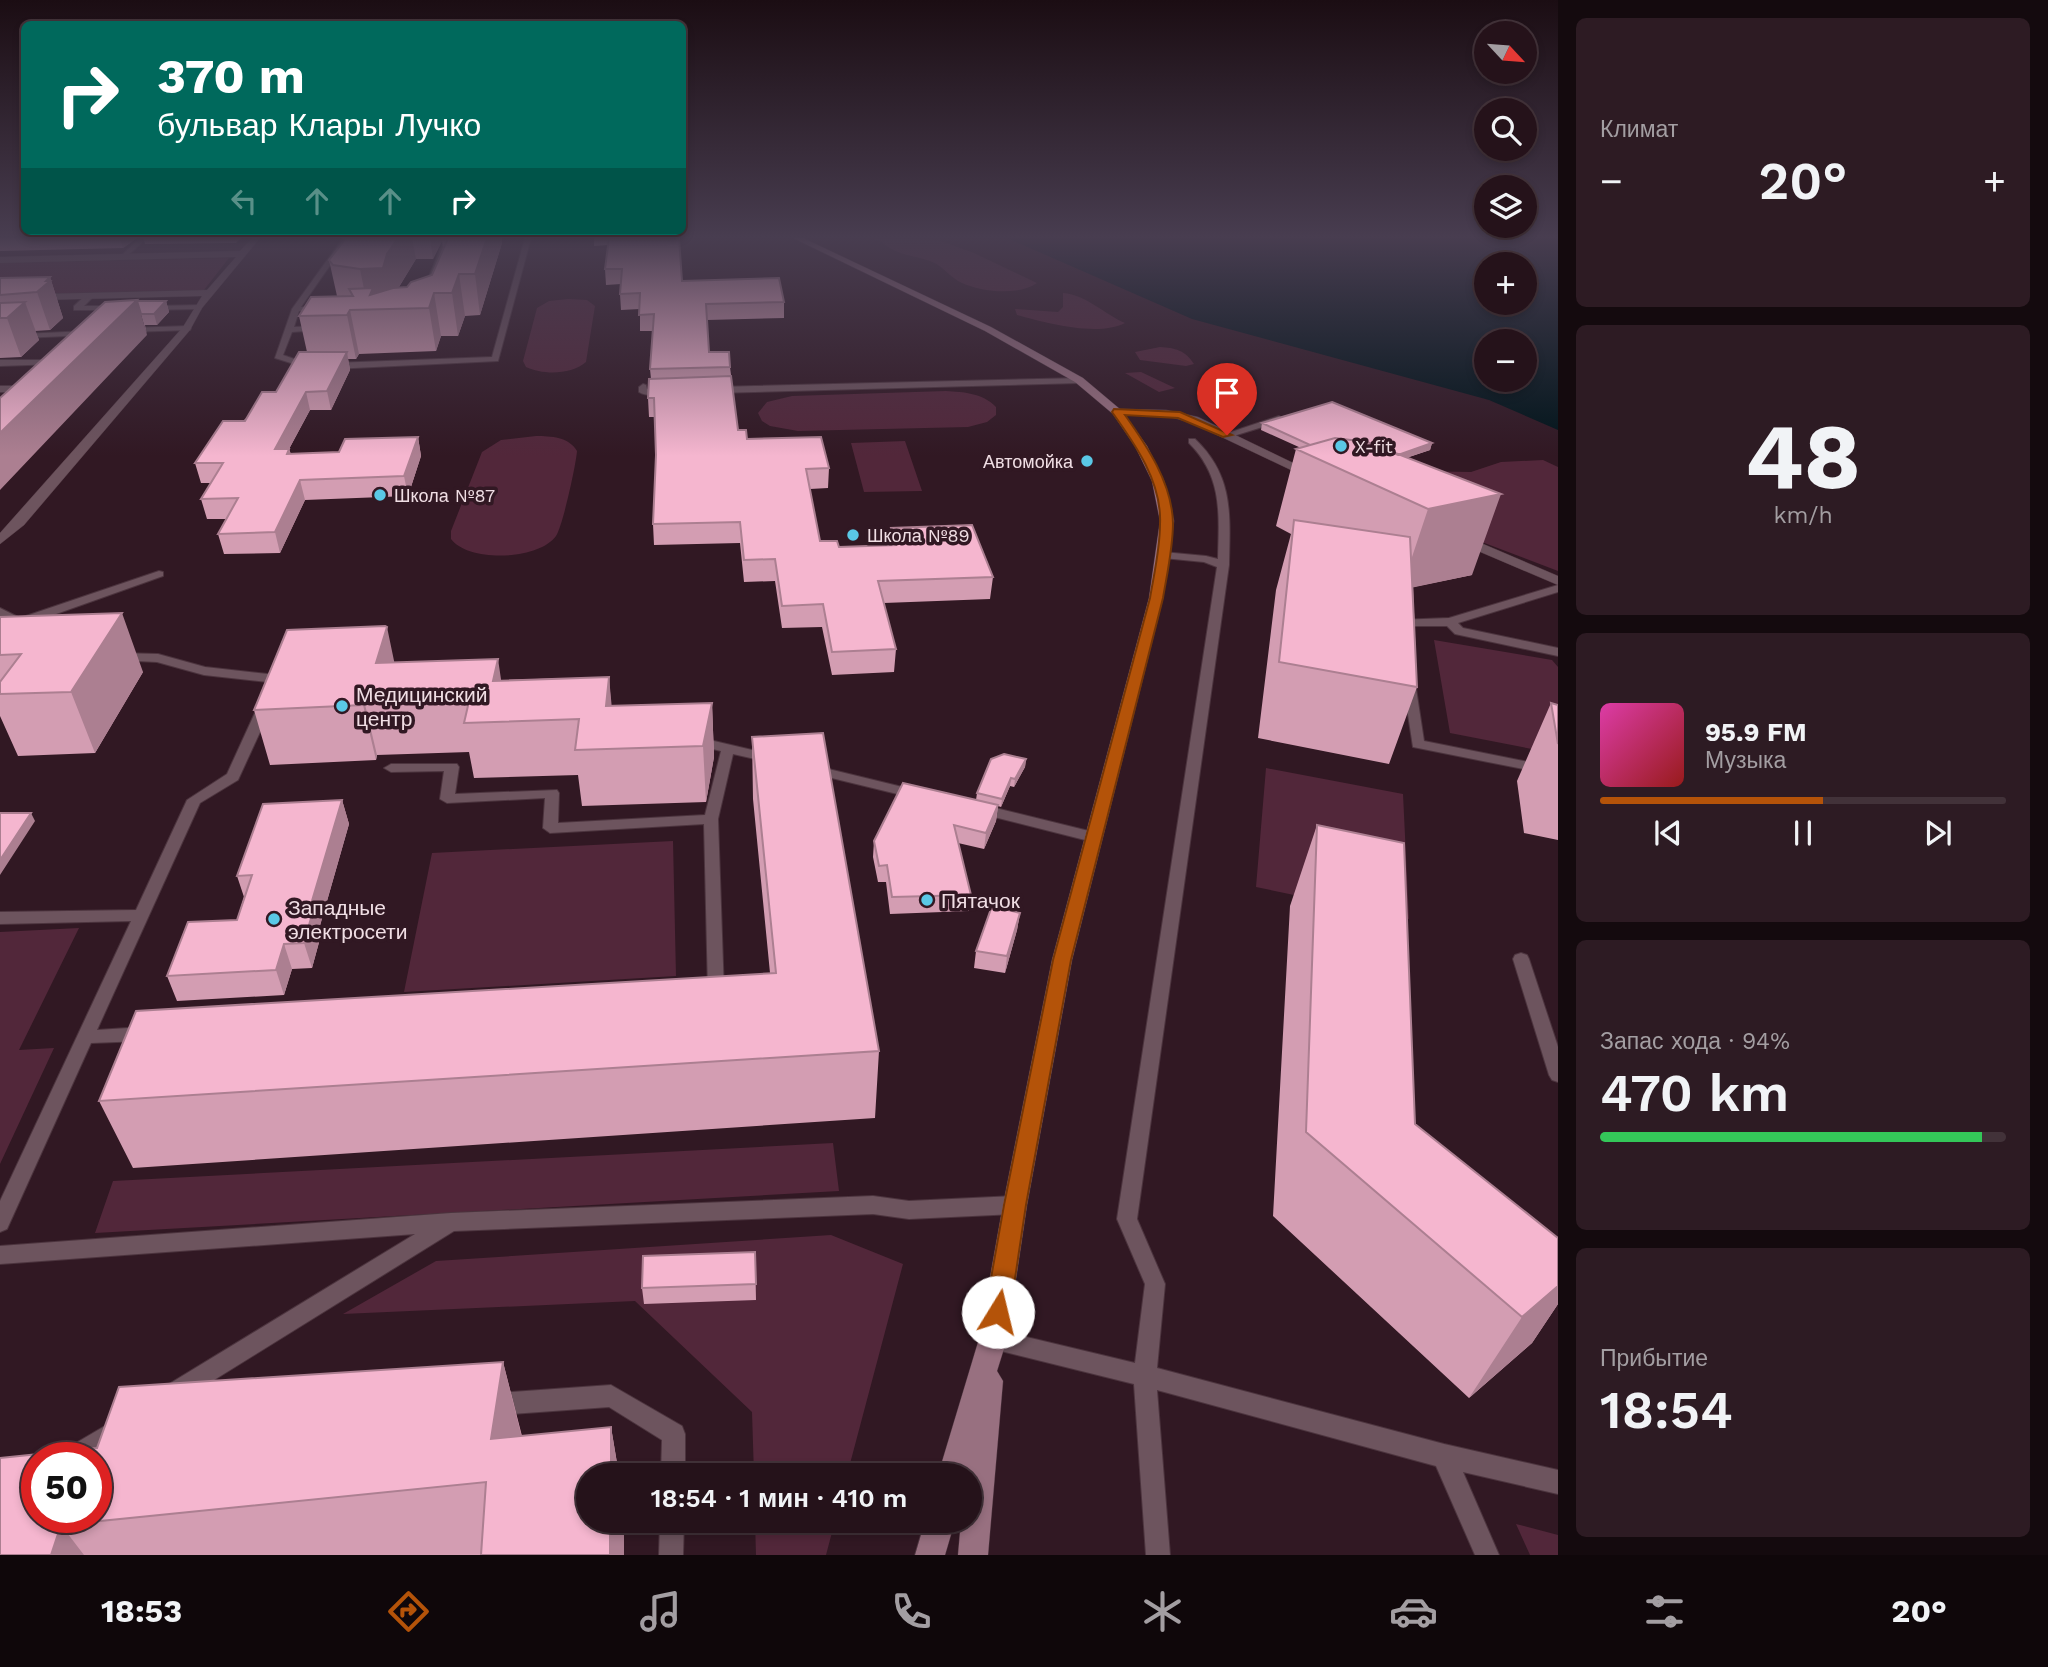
<!DOCTYPE html>
<html lang="ru">
<head>
<meta charset="utf-8">
<style>
  body { margin:0; font-family:"Work Sans",sans-serif; background:#2d1b23; color:#f1f3f6; height:100vh; display:flex; flex-direction:column; font-size:26px; white-space:nowrap }
  * { box-sizing:border-box; margin:0 }
  p { font-size:23px; color:#a39ea2 }
  .icon { flex:none; width:38px; height:38px; fill:none; stroke:currentColor; stroke-width:2; stroke-linecap:round; stroke-linejoin:round }
  .map { position:relative; flex:1; overflow:hidden }
  .side { display:flex; flex-direction:column; gap:18px; padding:18px; background:#140a0e; width:490px }
  .side>* { flex:none }
  .banner { position:absolute; left:21px; top:21px; width:665px; height:214px; border-radius:10px; box-shadow:0 4px 10px #0003,0 0 0 2px #423239; background:#00695c; color:#fff; overflow:hidden }
  .needle { width:46px; rotate:116deg }
  .fabs { position:absolute; left:1474px; top:21px; display:grid; gap:14px }
  .fabs a { display:grid; place-items:center; width:63px; height:63px; border-radius:50%; background:#25121a; box-shadow:0 4px 10px #0003,0 0 0 2px #423239; font-size:35px }
  .speed { position:absolute; left:21px; top:1442px; display:flex; gap:14px; font-size:35px; font-weight:700; text-align:center }
  .speed>* { display:grid; place-content:center; width:91px; height:91px; border-radius:50%; background:#25121a; box-shadow:0 4px 10px #0003,0 0 0 2px #423239; line-height:1 }
  .speed .limit { border:10px solid #d22; background:#fff; color:#111 }
  .pin { position:absolute; display:grid; place-items:center; width:60px; height:60px; color:#fff; margin:-72px -30px; border-radius:50% 50% 50% 0; rotate:-45deg; box-shadow:0 0 7px #0007 }
  .pin .icon { rotate:45deg }
  .me { position:absolute; width:77px; margin:-38px; rotate:9deg; stroke-linejoin:round; filter:drop-shadow(0 0 5px #0008) }
  .turn { display:flex; align-items:center; gap:24px; height:147px; padding:0 21px; font-size:32px }
  .turn .icon { width:91px; height:91px; stroke-width:2.5 }
  .turn b { display:block; font-size:49px; line-height:60px }
  .lanes { display:flex; align-items:center; height:66px; padding:0 21px; background:#0003; justify-content:center; gap:35px; direction:ltr }
  .lanes .off { opacity:.35 }
  .big { font-size:52px; font-weight:600; line-height:1.1 }
  .side .widget { flex:1; display:flex; flex-direction:column; justify-content:center; gap:10px; min-width:0; padding:0 24px; border-radius:10px; background:#2d1b23 }
  .side .dial { align-items:center; gap:0 }
  .dial b { font-size:91px; line-height:1 }
  .song { display:flex; align-items:center; gap:21px }
  .cover { width:84px; height:84px; border-radius:10px; background:linear-gradient(135deg,hsl(320 70% 55%),hsl(0 70% 35%)) }
  .played { height:7px; border-radius:4px; background:linear-gradient(90deg,#b45309 55%,#423239 55%) }
  .keys { display:flex; justify-content:space-around; direction:ltr }
  .heat { display:flex; justify-content:space-between; align-items:center; font-size:38px; direction:ltr }
  .charge { height:10px; border-radius:5px; background:linear-gradient(90deg,#34c759 94%,#423239 0) }
  .trip { position:absolute; left:576px; top:1463px; width:406px; height:70px; border-radius:35px; background:#25121a; box-shadow:0 4px 10px #0003,0 0 0 2px #423239; font-weight:600; line-height:70px; text-align:center }
  .dock { display:flex; height:112px; justify-content:space-around; align-items:center; background:#0f070a; color:#a39ea2 }
  .dock .icon { width:49px; height:49px }
  .dock .active { color:#b45309 }
  .dock b { font-size:32px; color:#f1f3f6 }
  main { display:flex; flex:1; min-height:0 }
  .map>svg:first-child { display:block }
  .green { fill:#52273a }
  .water { fill:#00141a; fill-rule:evenodd }
  .lines { fill:none; stroke-linecap:round; stroke-linejoin:round }
  .service-casing { stroke:#4c343e; stroke-width:2 }
  .minor-casing { stroke:#4c343e; stroke-width:1 }
  .secondary-casing { stroke:#4c343e; stroke-width:1 }
  .service { fill:#6d545e; fill-rule:evenodd }
  .minor { fill:#6d545e; fill-rule:evenodd }
  .secondary { fill:#987080; fill-rule:evenodd }
  .wall { fill:#d39db2; fill-rule:evenodd }
  .shaded-wall { fill:#ac7f91 }
  .building { fill:#f5b6cf; stroke:#ac7f91; stroke-width:2; fill-rule:evenodd }
  .route { fill:#b45309; stroke:#753606; stroke-width:2 }
  .poi-dot { fill:#5ac8e6; stroke:#311823; stroke-width:2.5 }
  .labels { text-anchor:middle; dominant-baseline:central; stroke-width:7; stroke-linejoin:round; paint-order:stroke }
  .far-poi-label { font-size:18px; fill:#f0dee4; stroke:#311823; text-anchor:start }
  .poi-label { font-size:21px; fill:#f0dee4; stroke:#311823; text-anchor:start }
</style>
</head>
<body>
<main>
<div class="map">
<svg width="1558" height="1555" viewBox="0 0 1558 1555">
  <rect width="100%" height="100%" fill="#311823"/>
  <!-- green -->
  <path class="green" d="M865,238L938,240L974,253L1037,283C1019,296 981,292 962,283C950,278 943,265 930,261C913,255 893,255 880,240Z
    M229,258L204,290L0,295V263Z
    M1063,293C1087,295 1104,314 1125,323C1098,337 1046,323 1017,315L1015,309L1058,312L1063,307Z
    M568,299L587,300L595,306L586,362C571,375 543,375 526,367L523,361L537,308L549,301Z
    M1160,347C1175,348 1185,350 1194,364L1186,366L1140,360L1135,352Z
    M1141,372L1175,388L1159,392L1125,373Z
    M946,391C963,392 983,393 996,407V415L987,422L968,427L798,431L770,426L762,421L758,413L767,402L792,396Z
    M536,436C551,436 569,437 577,451C576,465 563,525 556,536C539,560 469,563 451,539V531L482,452L501,440Z
    M905,441L922,491L864,492L851,443Z
    M1543,460L1558,467V571L1437,525L1415,471L1471,472L1501,462Z
    M1434,640L1552,660L1558,667V754L1450,733Z
    M1266,768L1403,794L1409,919L1256,887Z
    M673,841L676,976L404,992L432,853Z
    M79,928L19,1050L54,1048L0,1164V932Z
    M833,1143L839,1191L95,1233L113,1181Z
    M831,1235L903,1264L847,1475H754L752,1412L635,1301L343,1314L436,1261Z
    M755,1521H835L826,1555H756Z
    M1516,1524L1558,1535V1555H1530Z"/>
  <!-- water -->
  <path class="water" d="M1007,238H1558V430L1489,400L1192,319ZM1486,264H1524V303H1486ZM1486,341H1524V380H1486Z"/>
  <g class="lines">
    <defs>
      <path id="service" d="M140,238H147L125,258H121V256Z
        M343,238H349L301,307H322L326,309L322,311H299L294,327L319,326L323,328L319,330L292,332L283,355L314,366L310,369L275,358L292,309Z
        M445,238H451L429,291L422,293Z
        M525,238H531L498,361L333,369L329,366L333,363L492,357Z
        M87,294L94,296L84,306H116L120,308L116,310H74V306Z
        M201,305V309H198L150,310L146,308L150,306Z
        M187,326L191,328L190,330L129,332L125,330L129,328Z
        M87,331L91,333L90,335L0,339V335Z
        M0,360H58L62,362L58,364L0,366Z
        M1082,378V382L1079,383L716,393L712,390L716,387Z
        M643,384L646,385L647,389L668,388L672,391C665,396 646,397 639,392V387Z
        M0,386H27L31,389L27,392H0Z
        M1279,416L1284,419L1282,421L1227,438L1222,435Z
        M1189,439H1195C1234,476 1230,515 1229,565L1137,1219L1165,1284L1157,1368L1444,1444L1558,1470V1494L1463,1472L1499,1555H1475L1436,1466L1157,1390L1170,1555H1146L1134,1384L993,1349L985,1346L982,1339L985,1332L993,1329L1135,1363L1145,1284L1117,1219L1217,567L1204,562L1163,558L1158,555L1163,552L1206,556L1218,559C1219,514 1223,477 1189,443Z
        M159,571L163,572V576L28,624L27,628H19L0,617V608L20,618Z
        M1558,585V592L1458,623L1463,628L1558,648V656L1455,634L1447,626H1408L1402,631L1396,627L1397,620L1449,618Z
        M120,653L158,654L205,667L277,675L283,679L277,683L204,675L157,662L116,660L114,657Z
        M1409,678L1415,682L1424,741L1558,768V776L1413,747L1403,682Z
        M265,702L272,706L238,780L200,803L97,1030L143,1027L149,1029L152,1034L149,1039L143,1041L91,1043L7,1229L0,1232V1201L131,921L0,924V912L136,910L187,800L227,774L258,706Z
        M697,737L774,755L776,758L769,762L733,754L718,819L724,993L722,997L716,999L710,997L708,993L704,824L550,833L543,828L545,798L447,803L440,799L444,771L391,772L384,768L391,764H457L459,767L455,794L557,790L559,793L558,823L705,815L721,751L692,744L690,741Z
        M812,765L923,792L925,795L918,799L807,772L805,769Z
        M979,804L1093,832L1100,837L1093,842L974,812L972,809L974,806Z
        M1521,953L1527,955L1529,959L1558,1047V1082L1552,1080L1549,1075L1513,959L1515,955Z
        M873,1196L909,1201L1015,1196L1022,1199L1025,1205L1022,1211L1015,1214L909,1219L873,1214L454,1231L177,1403L169,1400L166,1392L169,1384L415,1234L0,1264V1246L451,1213Z
        M611,1385L682,1426L685,1434V1475H661L662,1440L609,1407L497,1415L489,1412L486,1404L489,1396L497,1393Z
        M115,1420L123,1423L126,1431L123,1439L94,1458H60L64,1450Z
        M660,1521H684L683,1555H659Z"/>
      <path id="minor" d="M252,238H260L202,308L190,330L24,525L0,544V533L183,327L202,296L0,301V295L207,290L236,257L0,263V257L240,251Z
        M1117,409L1166,410L1198,417L1320,476L1314,480L1310,479L1190,422L1166,416L1113,414L1111,412Z
        M1462,535L1558,576V585L1457,542L1455,539Z"/>
      <path id="secondary" d="M793,238H803L991,327L1083,378L1121,410L1147,446L1164,481L1174,521L1163,598L1072,960L1027,1205L1007,1339L997,1371L1003,1381L988,1555H958L961,1521H970V1475H938L979,1339L1003,1205L1052,960L1149,598L1160,521L1152,481L1135,446L1113,414L1075,382L985,331Z
        M925,1521H955L945,1555H915Z"/>
    </defs>
    <!-- service casing -->
    <use href="#service" class="service-casing"/>
    <!-- minor casing -->
    <use href="#minor" class="minor-casing"/>
    <!-- secondary casing -->
    <use href="#secondary" class="secondary-casing"/>
    <!-- service -->
    <use href="#service" class="service"/>
    <!-- minor -->
    <use href="#minor" class="minor"/>
    <!-- secondary -->
    <use href="#secondary" class="secondary"/>
  </g>
  <!-- wall -->
  <path class="wall" d="M0,238H137L123,248L0,251Z
    M143,238H241L236,243L145,244Z
    M346,238H502V243L480,315L465,316L458,336H441L436,351L359,354L356,359H348L350,370L331,410H310L289,449L291,454L339,452L418,437L421,456L408,496L305,500L280,553L224,554L218,534L226,519H207L201,499L211,483H201L195,463L276,392L307,352L299,316L337,296L329,260ZM442,241L443,248L432,275L407,287H399L416,259H433Z
    M594,238H679L682,281L784,302V318L707,320L709,352L730,367L738,430L747,439L829,468L828,488L810,489L820,541L839,547L890,545L891,528L993,577L990,599L884,603L896,649L894,672L832,675L822,627L782,628L775,581L744,582L740,543L654,545L653,524L656,455L655,417H649L648,398L651,379L650,369L653,331H640V309L621,310L620,294L621,284L606,285L605,269L608,245L594,246Z
    M50,277L63,318L50,330L35,331L39,340L21,357L0,358V278Z
    M137,301H166L169,312L157,325H145L147,335Z
    M1262,423L1432,443L1430,450L1406,458L1472,575L1413,587L1417,687L1389,764L1258,738L1276,590L1291,534L1276,526L1296,449L1301,448L1261,430Z
    M0,617L143,672L95,753L18,756L0,716Z
    M395,663L501,680L609,677L611,706L712,703L714,757L706,802L582,806L578,775L474,778L469,752L377,755L376,760L270,765L254,710Z
    M1551,703L1558,705V840L1524,833L1517,781Z
    M752,737L879,1051L875,1118L133,1168L99,1101L770,973L753,799Z
    M1026,759L1025,767L1014,787L1010,786L1001,807L998,806L996,821L984,849L958,843L971,895L969,911L890,914L886,882H878L873,857L874,841L976,800L977,793Z
    M342,800L349,824L319,929L321,935L312,968L292,969L284,995L177,1001L167,976L237,920L244,897L237,876Z
    M1317,825L1415,1124L1558,1238V1304L1532,1343L1469,1398L1273,1216L1290,906Z
    M1020,913L1017,930L1005,973L974,968L976,951Z
    M755,1252L756,1300L644,1304L642,1288Z
    M503,1362L522,1436L611,1427L619,1475H588V1521H624V1555H0L97,1448Z"/>
  <!-- shaded-wall -->
  <path class="shaded-wall" d="M120,238H137L123,248Z
    M398,238H412L416,259L394,295L368,309L360,269L387,254Z
    M430,238H442V241L433,259Z
    M487,238H502V243L480,315L475,274Z
    M459,274L465,316L458,336L452,293Z
    M50,277L63,318L50,330L37,292Z
    M434,293L441,336L436,351L429,308Z
    M137,300L147,335L0,490V433Z
    M166,301L169,312L157,325L154,314Z
    M25,302L39,340L21,357L7,318Z
    M350,310L359,354L356,359L347,315Z
    M347,352L350,370L331,410L327,391Z
    M306,392L310,410L289,449L294,468L275,449Z
    M418,437L421,456L408,496L404,476Z
    M1432,443L1430,450L1358,474L1359,467Z
    M300,480L305,500L280,553L275,532Z
    M1501,494L1472,575L1401,590L1428,509Z
    M122,613L143,672L95,753L71,692Z
    M387,627L398,680L376,663Z
    M498,659L506,713L493,681Z
    M609,677L614,731L606,706Z
    M364,700L377,755L376,760L363,705Z
    M712,703L714,757L706,802L703,746Z
    M1026,759L1025,767L1014,787L1015,779Z
    M1011,778L1010,786L1001,807L1002,799Z
    M342,800L349,824L319,929L321,935L312,968L304,943L309,911Z
    M998,805L996,821L984,849L986,833Z
    M31,813L35,821L0,875V860Z
    M1020,913L1017,930L1005,973L1007,956Z
    M284,944L292,969L284,995L276,970Z
    M1558,1286V1304L1532,1343L1469,1398L1522,1317Z
    M503,1362L523,1442L491,1439Z
    M611,1427L619,1475H611Z
    M610,1521H624V1555H610Z
    M61,1525L84,1555H51Z"/>
  <!-- building -->
  <path class="building" d="M346,238H398L387,254L383,268L360,269L333,265L329,260Z
    M448,238H487L475,274H459L452,293H434L429,308L350,310L347,315L299,316L311,297L353,296L349,289L373,288L370,295L393,288L407,287L411,282L432,275Z
    M609,238H679L682,281L779,278L784,302L706,304L709,352H729L730,367L650,369L654,314L639,315L640,293L620,294L622,269H605Z
    M50,277L46,281H50L37,292L0,295V278Z
    M137,300L0,433V398L105,302Z
    M137,301H166L154,314H141Z
    M25,302L7,318H0V303Z
    M299,352H347L327,391L306,392L275,449H289L287,454L339,452L345,439L418,437L404,476L300,480L275,532L218,534L238,498L201,499L223,463H195L223,421H245L262,392H276Z
    M731,376L738,430H746L747,439L821,437L829,468L806,469L820,541H837L839,547L896,545L891,528L972,525L993,577L878,581L896,649L832,652L823,604L782,606L775,559L744,560L740,522L653,524L656,455L654,398H648L649,379Z
    M1332,402L1432,443L1398,455L1367,442L1335,438L1310,445L1262,423Z
    M1335,438L1367,442L1501,494L1428,509L1296,449Z
    M1294,520L1410,537L1417,687L1279,662Z
    M122,613L71,692L0,694V682L21,654L0,655V617Z
    M385,626L387,627L376,663L498,659L493,681L609,677L606,706L712,703L703,746L575,750L579,719L464,723L470,697L364,700L363,705L254,710L287,630Z
    M1551,703L1558,705V744Z
    M823,733L879,1051L99,1101L136,1011L776,973L752,737Z
    M1004,754L1026,759L1015,779L1011,778L1002,799L977,793L991,759Z
    M903,783L998,805L986,833L954,825L971,895L892,897L887,865L879,866L874,841Z
    M342,800L309,911H313L304,943L284,944L276,970L167,976L188,922L237,920L252,875L237,876L263,804Z
    M0,813H31L0,860Z
    M1317,825L1404,843L1415,1124L1558,1238V1286L1522,1317L1306,1132Z
    M992,906L1020,913L1007,956L976,951Z
    M755,1252L756,1284L642,1288L643,1256Z
    M503,1362L491,1439L611,1427V1475H588V1521H610V1555H481L486,1482L61,1525L51,1555H0V1458L97,1448L119,1387ZM37,1458H96V1517H37Z"/>
  <!-- sky -->
  <linearGradient id="sky" x2="0" y2="1"><stop stop-color="#1b0d13"/><stop offset="0.52" stop-color="#483d50"/><stop offset="1" stop-color="#483d50" stop-opacity="0"/></linearGradient>
  <rect width="1558" height="456" fill="url(#sky)"/>
  <!-- route -->
  <path class="route" d="M1114,409L1180,412L1232,435L1223,437L1178,418L1125,415C1147,446 1172,483 1173,523C1173,548 1167,574 1163,598L1071,960L1026,1205L1010,1312L1006,1321L998,1324L989,1321L985,1312L1004,1205L1053,960L1150,598C1154,574 1160,549 1160,524C1162,482 1135,444 1112,412Z"/>
  <!-- markers -->
  <g class="poi-dot">
    <circle cx="1341" cy="446" r="7"/>
    <circle cx="1087" cy="461" r="7"/>
    <circle cx="380" cy="495" r="7"/>
    <circle cx="853" cy="535" r="7"/>
    <circle cx="342" cy="706" r="7"/>
    <circle cx="927" cy="900" r="7"/>
    <circle cx="274" cy="919" r="7"/>
  </g>
  <g class="labels">
    <!-- far-poi labels -->
    <g class="far-poi-label">
      <text x="1355" y="446">X-fit</text>
      <text x="1073" y="461" text-anchor="end">Автомойка</text>
      <text x="394" y="495">Школа №87</text>
      <text x="867" y="535">Школа №89</text>
    </g>
    <!-- poi labels -->
    <g class="poi-label">
      <text x="356" y="694">Медицинский<tspan x="356" dy="24">центр</tspan></text>
      <text x="941" y="900">Пятачок</text>
      <text x="288" y="907">Западные<tspan x="288" dy="24">электросети</tspan></text>
    </g>
  </g>
</svg>
<div class="fabs">
<a><svg class="needle" viewBox="-14 -14 28 28"><path d="M0-13l5 13h-10z" fill="#e53935"/><path d="M0 13l5-13h-10z" fill="#a39ea2"/></svg></a>
<a><svg class="icon" aria-label="search" viewBox="0 0 24 24"><circle cx="10" cy="10" r="6"/><path d="M15 15l6 6"/></svg></a>
<a><svg class="icon" aria-label="layers" viewBox="0 0 24 24"><path d="M12 4l9 5-9 5-9-5zM3 14l9 5 9-5"/></svg></a>
<a>+</a>
<a>−</a>
</div>
<div class="speed"><div class="limit">50</div></div>
<div class="pin" style="left:1227px;top:435px;background:#d93025"><svg class="icon" aria-label="arrive" viewBox="0 0 24 24"><path d="M6 21V4h12l-3 4 3 4H6"/></svg></div>
<svg class="me" style="left:998px;top:1312px" viewBox="-20 -20 40 40"><circle r="19" fill="#fff"/><path d="M0-13L10 11 0 6-10 11z" fill="#b45309"/></svg>
<div class="trip">18:54 · 1 мин · 410 m</div>
<div class="banner">
<div class="turn"><svg class="icon" aria-label="right" viewBox="0 0 24 24"><path d="M7 20v-9h11M14 6l5 5-5 5"/></svg><div><b>370 m</b>бульвар Клары Лучко</div></div>
<div class="lanes"><svg class="icon off" aria-label="left" viewBox="0 0 24 24"><path d="M17 20v-9H6M10 6l-5 5 5 5"/></svg><svg class="icon off" aria-label="ahead" viewBox="0 0 24 24"><path d="M12 20V5M6 11l6-6 6 6"/></svg><svg class="icon off" aria-label="ahead" viewBox="0 0 24 24"><path d="M12 20V5M6 11l6-6 6 6"/></svg><svg class="icon" aria-label="right" viewBox="0 0 24 24"><path d="M7 20v-9h11M14 6l5 5-5 5"/></svg></div>
</div>
</div>
<section class="side">
<div class="widget"><p>Климат</p>
<div class="heat"><a>−</a><b class="big">20°</b><a>+</a></div>
</div>
<div class="widget dial"><b>48</b><p>km/h</p></div>
<div class="widget">
<div class="song"><i class="cover"></i><div><b>95.9 FM</b><p>Музыка</p></div></div>
<div class="played"></div>
<div class="keys"><svg class="icon" aria-label="previous" viewBox="0 0 24 24"><path d="M18 5L8 12l10 7zM5 5v14"/></svg><svg class="icon" aria-label="pause" viewBox="0 0 24 24"><path d="M8 5v14M16 5v14"/></svg><svg class="icon" aria-label="next" viewBox="0 0 24 24"><path d="M6 5l10 7-10 7zM19 5v14"/></svg></div>
</div>
<div class="widget"><p>Запас хода · 94%</p><b class="big">470 km</b><div class="charge"></div></div>
<div class="widget"><p>Прибытие</p><b class="big">18:54</b></div>
</section>
</main>
<nav class="dock">
<b>18:53</b>
<svg class="icon active" aria-label="directions" viewBox="0 0 24 24"><path d="M12 3l9 9-9 9-9-9zM9 14v-3h6M13 9l2 2-2 2"/></svg>
<svg class="icon" aria-label="music" viewBox="0 0 24 24"><path d="M9 18V5l10-2v13"/><circle cx="6" cy="18" r="3"/><circle cx="16" cy="16" r="3"/></svg>
<svg class="icon" aria-label="phone" viewBox="0 0 24 24"><path d="M5 4h4l2 5-3 2q2 4 5 5l2-3 5 2v4C11 20 4 13 5 4z"/></svg>
<svg class="icon" aria-label="climate" viewBox="0 0 24 24"><path d="M12 3v18M4 7l16 10M4 17L20 7"/></svg>
<svg class="icon" aria-label="car" viewBox="0 0 24 24"><path d="M5 17H2v-5l4-1 3-4h7l3 4 3 1v5h-3M9 17h6M6 11h13"/><circle cx="7" cy="17" r="2"/><circle cx="17" cy="17" r="2"/></svg>
<svg class="icon" aria-label="filters" viewBox="0 0 24 24"><path d="M4 7h16M4 17h16"/><circle cx="9" cy="7" r="2"/><circle cx="15" cy="17" r="2"/></svg>
<b>20°</b>
</nav>
</body>
</html>
